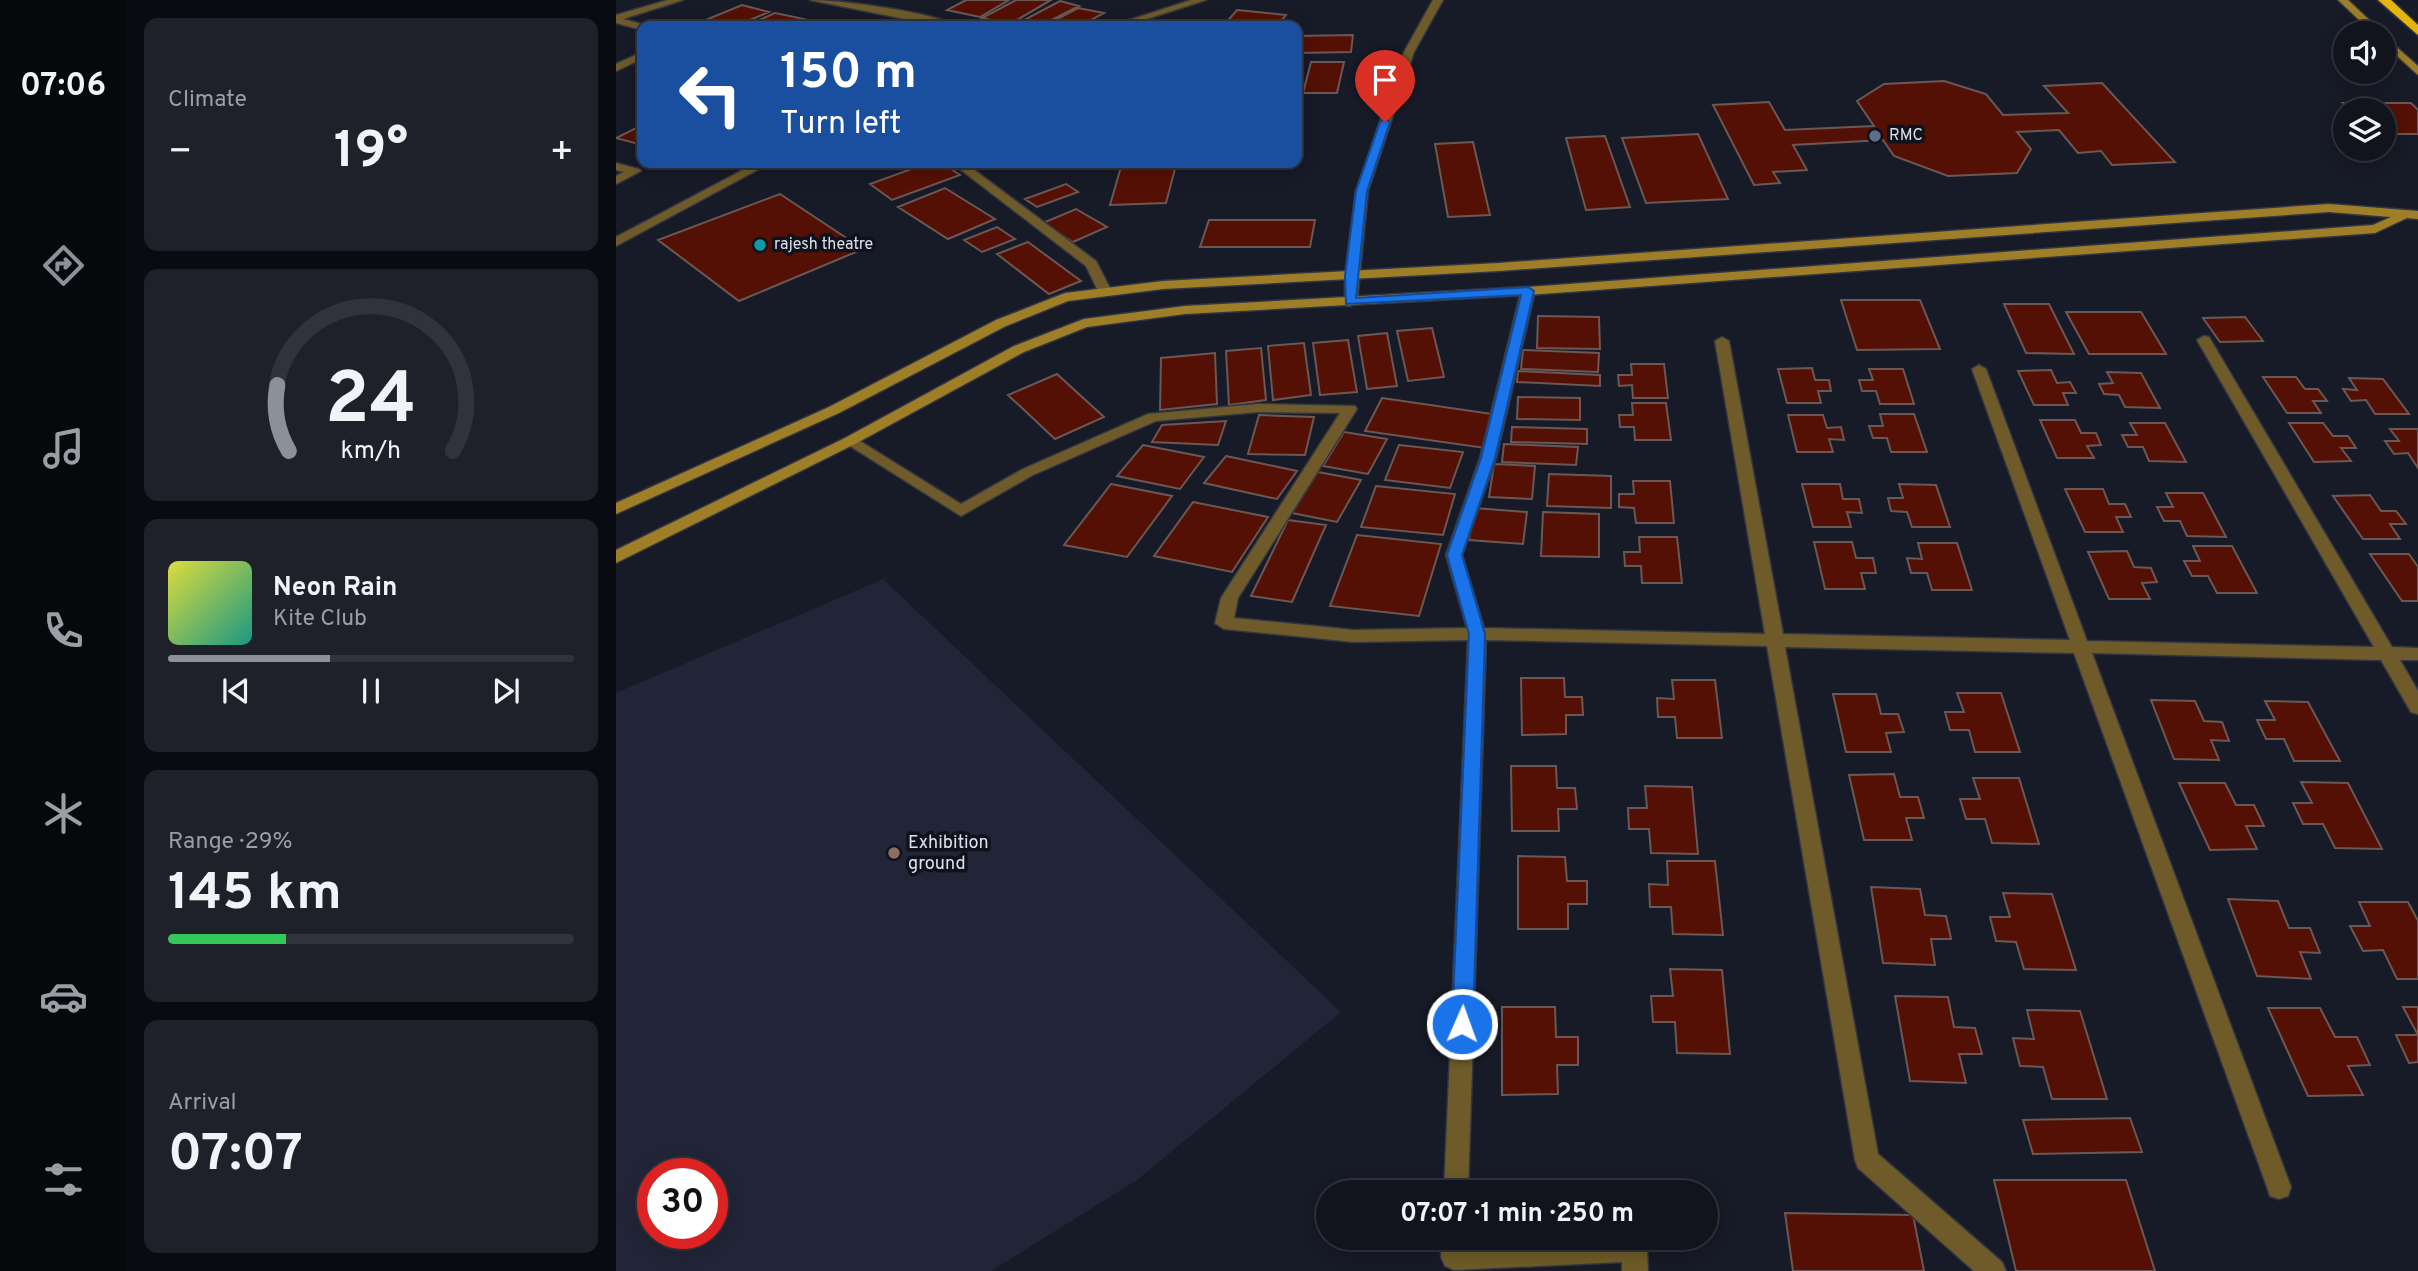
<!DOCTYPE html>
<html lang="en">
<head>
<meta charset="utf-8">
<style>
  body { margin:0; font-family:Overpass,sans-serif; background:#1e212a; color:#f1f3f6; height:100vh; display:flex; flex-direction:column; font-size:26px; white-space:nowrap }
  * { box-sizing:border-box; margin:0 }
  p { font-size:23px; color:#9c9ea4 }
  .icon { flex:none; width:38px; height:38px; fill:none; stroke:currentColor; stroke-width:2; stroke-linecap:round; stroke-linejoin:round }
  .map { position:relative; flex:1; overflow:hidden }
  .sheet { display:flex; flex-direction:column; gap:18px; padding:18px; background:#090b10; width:490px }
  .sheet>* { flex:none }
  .banner { position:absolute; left:21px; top:21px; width:665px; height:147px; border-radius:14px; box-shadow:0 4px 18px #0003,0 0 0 2px #30333b; background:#1a4fa0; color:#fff; overflow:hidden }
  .controls { position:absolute; left:1717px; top:21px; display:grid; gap:14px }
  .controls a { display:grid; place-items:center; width:63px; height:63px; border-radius:50%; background:#11141d; box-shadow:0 4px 18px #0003,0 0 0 2px #30333b; font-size:35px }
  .speed { position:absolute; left:21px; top:1158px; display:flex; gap:14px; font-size:35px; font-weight:700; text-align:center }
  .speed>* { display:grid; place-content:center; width:91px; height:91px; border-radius:50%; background:#11141d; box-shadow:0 4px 18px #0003,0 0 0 2px #30333b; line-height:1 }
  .speed .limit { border:10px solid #d22; background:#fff; color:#111 }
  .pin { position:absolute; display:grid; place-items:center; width:60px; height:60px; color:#fff; margin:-72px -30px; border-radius:50% 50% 50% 0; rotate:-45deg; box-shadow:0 0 7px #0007 }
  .pin .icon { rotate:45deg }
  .me { position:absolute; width:77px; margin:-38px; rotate:2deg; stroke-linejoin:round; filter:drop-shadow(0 0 5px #0008) }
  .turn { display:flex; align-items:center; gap:24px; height:147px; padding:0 28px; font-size:32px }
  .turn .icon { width:91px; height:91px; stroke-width:2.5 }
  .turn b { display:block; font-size:49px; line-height:60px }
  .big { font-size:52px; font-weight:700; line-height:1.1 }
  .sheet .tile { flex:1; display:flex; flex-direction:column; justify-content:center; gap:10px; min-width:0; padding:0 24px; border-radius:14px; background:#1e212a }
  .sheet .dial { align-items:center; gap:0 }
  .dial svg { height:182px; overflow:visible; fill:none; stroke:#30333b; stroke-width:7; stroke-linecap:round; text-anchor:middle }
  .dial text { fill:#f1f3f6; stroke:none }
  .song { display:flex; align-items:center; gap:21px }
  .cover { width:84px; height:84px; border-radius:10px; background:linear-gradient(135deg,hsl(60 70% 55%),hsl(170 70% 35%)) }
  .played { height:7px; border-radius:4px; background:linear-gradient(90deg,#8c9099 40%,#30333b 40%) }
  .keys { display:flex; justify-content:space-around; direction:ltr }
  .heat { display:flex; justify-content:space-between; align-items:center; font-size:38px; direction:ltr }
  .charge { height:10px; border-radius:5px; background:linear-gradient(90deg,#34c759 29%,#30333b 0) }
  .trip { position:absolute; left:700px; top:1180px; width:402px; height:70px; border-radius:35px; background:#11141d; box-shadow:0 4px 18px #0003,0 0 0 2px #30333b; font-weight:700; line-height:70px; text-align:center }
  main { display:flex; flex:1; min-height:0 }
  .tab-bar { display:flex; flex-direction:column; width:126px; justify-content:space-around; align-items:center; background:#07080c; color:#9c9ea4 }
  .tab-bar .icon { width:49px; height:49px }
  .tab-bar .current { color:#8c9099 }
  .tab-bar b { font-size:32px; color:#f1f3f6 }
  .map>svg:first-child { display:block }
  .built { fill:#212537; fill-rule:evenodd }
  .building { fill:#541004; stroke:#6b5854; stroke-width:2 }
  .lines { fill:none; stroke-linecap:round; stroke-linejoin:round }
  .street-casing { stroke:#333642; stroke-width:3 }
  .secondary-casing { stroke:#333642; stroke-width:3 }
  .highway-casing { stroke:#333642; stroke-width:3 }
  .street { fill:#6e5b29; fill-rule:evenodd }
  .secondary { fill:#9e7f27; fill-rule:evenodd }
  .highway { fill:#e5b509; fill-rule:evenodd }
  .route { fill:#1a73e8; stroke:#114b97; stroke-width:2 }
  .service-dot { fill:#5c6f8a; stroke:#0f111d; stroke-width:2.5 }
  .culture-dot { fill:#0f9aa8; stroke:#0f111d; stroke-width:2.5 }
  .education-dot { fill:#8d6e63; stroke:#0f111d; stroke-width:2.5 }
  .labels { text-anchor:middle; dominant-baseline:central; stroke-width:7; stroke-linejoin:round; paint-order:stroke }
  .far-poi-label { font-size:16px; fill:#dde0e9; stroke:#0f111d; text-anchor:start }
  .poi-label { font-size:18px; fill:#dde0e9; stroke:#0f111d; text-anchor:start }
</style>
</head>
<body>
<main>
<nav class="tab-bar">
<b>07:06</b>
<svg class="icon current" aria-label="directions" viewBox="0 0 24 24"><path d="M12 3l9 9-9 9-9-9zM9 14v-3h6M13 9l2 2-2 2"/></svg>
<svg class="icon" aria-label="music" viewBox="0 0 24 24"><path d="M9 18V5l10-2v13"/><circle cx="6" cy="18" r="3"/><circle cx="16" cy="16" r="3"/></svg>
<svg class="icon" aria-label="phone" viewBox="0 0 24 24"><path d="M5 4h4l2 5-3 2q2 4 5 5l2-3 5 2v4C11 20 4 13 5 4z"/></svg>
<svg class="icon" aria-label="climate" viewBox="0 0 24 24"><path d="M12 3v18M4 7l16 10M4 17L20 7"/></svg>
<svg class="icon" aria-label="car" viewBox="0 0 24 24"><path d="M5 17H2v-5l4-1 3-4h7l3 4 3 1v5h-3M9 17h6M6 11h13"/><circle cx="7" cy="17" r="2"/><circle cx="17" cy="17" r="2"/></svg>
<svg class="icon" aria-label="filters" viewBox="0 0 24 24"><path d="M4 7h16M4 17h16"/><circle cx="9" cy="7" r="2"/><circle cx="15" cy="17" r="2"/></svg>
</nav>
<section class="sheet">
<div class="tile"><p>Climate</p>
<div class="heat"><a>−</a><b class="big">19°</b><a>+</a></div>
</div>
<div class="tile dial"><svg viewBox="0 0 100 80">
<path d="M14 69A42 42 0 1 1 86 69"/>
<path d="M14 69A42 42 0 0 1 9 40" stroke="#8c9099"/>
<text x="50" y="56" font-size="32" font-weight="700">24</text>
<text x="50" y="72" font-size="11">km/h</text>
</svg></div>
<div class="tile">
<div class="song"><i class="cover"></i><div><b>Neon Rain</b><p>Kite Club</p></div></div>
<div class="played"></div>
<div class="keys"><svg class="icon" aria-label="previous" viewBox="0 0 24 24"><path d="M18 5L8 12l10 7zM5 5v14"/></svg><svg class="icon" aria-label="pause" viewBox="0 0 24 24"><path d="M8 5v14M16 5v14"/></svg><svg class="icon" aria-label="next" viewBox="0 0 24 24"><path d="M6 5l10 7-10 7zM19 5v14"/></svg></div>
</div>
<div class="tile"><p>Range · 29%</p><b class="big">145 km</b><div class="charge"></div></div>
<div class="tile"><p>Arrival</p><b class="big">07:07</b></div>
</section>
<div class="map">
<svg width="1802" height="1271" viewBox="0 0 1802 1271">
  <rect width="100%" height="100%" fill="#171a27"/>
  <!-- built -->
  <path class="built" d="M267,579L725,1012L521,1180L375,1271H0V693ZM37,1174H96V1234H37Z"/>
  <!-- building -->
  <path class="building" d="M350,0H393L364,17L331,10Z
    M400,0H435L394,24L366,18Z
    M444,1L463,6L424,26H397Z
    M126,5L153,12L119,26H75Z
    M462,8L488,13L464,26H428Z
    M621,10L670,15L661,26L608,25Z
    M159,13L188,19L172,26H130Z
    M737,35L735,52L681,53V36Z
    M695,62H728L721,93H687Z
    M1328,81L1370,94L1387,115L1452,113L1428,86L1486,83L1559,162L1496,165L1485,151L1462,153L1443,130L1401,132L1415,149L1401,173L1332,176L1278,156L1267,140L1177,145L1191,170L1157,172L1164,183L1138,185L1097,105L1153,102L1169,130L1258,126L1241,101L1268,84Z
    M1727,103H1795L1802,110V134H1768V110H1734Z
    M26,125V145L0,138Z
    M1082,134L1112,199L1030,203L1006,138Z
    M989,136L1014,207L970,210L950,138Z
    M857,142L874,215L832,217L819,144Z
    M312,163H326L344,175L276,200L254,184Z
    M560,165L550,203L494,205L505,167Z
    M450,184L462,192L421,207L409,199Z
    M329,188L379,219L332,239L282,207Z
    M164,194L247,249L123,301L42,240Z
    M164,194L247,249L123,301L42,240Z
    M460,209L491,227L457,242L427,223Z
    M593,220H699L694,247H584Z
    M381,227L399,239L366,252L348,240Z
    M412,242L465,281L433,294L381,254Z
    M1225,300H1304L1324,349L1241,350Z
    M1388,304H1433L1458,354L1410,353Z
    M1450,312H1525L1550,354H1473Z
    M922,316L983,317L984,349L921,348Z
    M1629,317L1647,341L1604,342L1587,318Z
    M816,328L828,377L792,381L781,331Z
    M771,333L781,386L751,389L742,336Z
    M732,340L741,392L704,395L697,343Z
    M688,343L695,395L657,400L652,346Z
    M645,348L650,400L613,405L610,351Z
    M907,350L983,353L982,372L905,369Z
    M599,353L601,404L544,410L545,358Z
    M1015,364H1048L1052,398H1017L1016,385L1003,386L1002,375H1016Z
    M1196,368L1199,380H1213L1215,391H1202L1205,403H1171L1162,369Z
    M1253,369H1287L1298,404H1264L1260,391H1246L1243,380H1257Z
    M1435,370L1441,383L1454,382L1460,393H1447L1452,405H1418L1402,371Z
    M902,371L984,375V386L901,382Z
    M1491,372L1525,373L1544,408L1509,407L1503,395L1488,394L1483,384L1497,383Z
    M441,374L488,417L439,439L392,395Z
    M1647,377H1680L1689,389H1702L1711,401H1697L1705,413H1671Z
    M1733,378L1767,379L1793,414H1759L1750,400L1735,401L1727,389L1741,390Z
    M902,397L964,398V420L901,419Z
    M766,398L883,415L869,448L749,431Z
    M1016,403H1050L1055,440H1019L1018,427H1004L1003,415H1017Z
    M1264,414H1298L1311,452H1275L1271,438H1257L1253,426H1267Z
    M643,415L698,417L689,455L632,454Z
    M1172,415H1207L1211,428L1225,427L1228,440L1213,439L1217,452H1181Z
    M1424,420H1459L1465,433H1480L1485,445L1471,446L1478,458H1441Z
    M610,421L602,445L536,442L546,425Z
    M1514,423H1549L1570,462L1533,461L1527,447H1512L1506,435H1521Z
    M1673,423H1707L1717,436H1732L1740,448H1725L1735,461L1698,462Z
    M896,427L971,429V444L895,442Z
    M1774,429H1802V468L1792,453L1778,454L1769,441H1783Z
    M728,432L771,439L752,474L707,466Z
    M888,444L962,447L960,465L886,462Z
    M527,445L588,457L564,489L501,476Z
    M783,445L847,452L834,488L769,480Z
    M610,456L681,471L661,499L588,483Z
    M878,464L919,466L916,499L873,497Z
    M702,472L745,480L721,522L676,513Z
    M933,474L995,476V508L931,506Z
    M1017,481H1054L1058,523H1020L1018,508L1003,507V494H1018Z
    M495,484L556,496L511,557L448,545Z
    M1186,484H1224L1227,499H1243L1246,513L1231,512L1235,527H1197Z
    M1283,484L1320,485L1334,527H1296L1291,512L1275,511L1272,498H1287Z
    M760,486L839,494L827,535L745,527Z
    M1449,489H1487L1493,504H1509L1515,517H1500L1507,532H1469Z
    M1550,493H1587L1610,537L1571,536L1564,521H1548L1541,507H1557Z
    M1754,495L1765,511H1780L1790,524H1774L1784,539H1747L1717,496Z
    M577,502L652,517L616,572L538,556Z
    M858,508L911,512L907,544L853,540Z
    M927,512L983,514V557L925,556Z
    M672,520L710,525L676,602L635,596Z
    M741,535L825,544L803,616L714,606Z
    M1023,537H1061L1066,583H1026L1025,566H1009L1008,552H1024Z
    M1198,542H1236L1240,558H1257L1260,573H1245L1249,589H1209Z
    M1302,543H1341L1356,590H1316L1311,573H1295L1291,558L1306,559Z
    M1577,546H1616L1641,593H1601L1592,576H1576L1568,561H1584Z
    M1511,551L1518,567L1535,568L1541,582L1526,583L1534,599H1493L1472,552Z
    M1754,554H1793L1802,567V601H1786Z
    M905,678H948L949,697H966L967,715H950V734L906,735Z
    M1056,680H1099L1106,738H1061L1059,717H1042L1041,698L1058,699Z
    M1341,693H1385L1404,752H1359L1353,730H1334L1329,712H1348Z
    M1217,694H1260L1265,714H1282L1288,732L1270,733L1275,752H1230Z
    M1535,700L1579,701L1588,721L1606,722L1613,741L1595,740L1603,760L1558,759Z
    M1649,701L1692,702L1724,761H1678L1668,739H1650L1641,720H1659Z
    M895,766H940L941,788H959L961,809H942L943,831H896Z
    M1278,774L1284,797H1302L1308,818H1290L1296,840H1248L1233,775Z
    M1357,778H1403L1423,844L1376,843L1369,819H1350L1344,799H1364Z
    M1685,782L1732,783L1766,849L1719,848L1707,824H1687L1677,803H1696Z
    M1563,783H1609L1620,805H1638L1648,826H1630L1641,849L1594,850Z
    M1029,786L1076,787L1082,854L1035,853L1033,829H1013L1012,808H1031Z
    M902,856L949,857L951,881H971V904H952V929H902Z
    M1051,861H1099L1107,935L1057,934L1055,907H1034L1033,884L1052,885Z
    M1255,887L1304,889L1309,915L1330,916L1335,939H1315L1319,965L1267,963Z
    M1387,893L1436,894L1460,970L1408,969L1400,942L1380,941L1374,917H1394Z
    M1612,899L1662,901L1673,928H1694L1704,953L1684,952L1695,979L1641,976Z
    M1743,902H1792L1802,921V979H1781L1767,950L1747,951L1734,926H1754Z
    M1054,969L1106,970L1114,1054L1061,1053L1059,1022H1037L1035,996H1057Z
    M1279,996L1332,997L1338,1027L1359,1028L1366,1054H1343L1350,1083L1294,1081Z
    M886,1007H939L940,1037H962V1065H941L942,1094L886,1095Z
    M1787,1007H1802V1035Z
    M1652,1008H1704L1719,1037H1741L1754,1065L1732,1066L1747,1095L1692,1096Z
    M1411,1010L1464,1011L1491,1099H1436L1427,1067L1404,1066L1397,1038L1418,1039Z
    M1780,1035H1802V1062L1793,1063Z
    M1514,1118L1526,1152L1417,1154L1407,1120Z
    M1378,1180H1510L1539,1271H1400Z
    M1169,1213L1297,1215L1308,1271H1177Z"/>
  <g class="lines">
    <defs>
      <path id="street" d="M52,0H67L7,19L29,25L26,30L0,23V15Z
        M194,0C223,0 318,12 340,26H324Z
        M575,0H590L509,26H495Z
        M817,0H827L798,52L752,191L741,302L734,306L729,305V276L740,191L788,52Z
        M26,52V59L0,71V64Z
        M0,163L23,169L25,171L0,184V176L8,172L0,170Z
        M140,163H154L0,246V237Z
        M336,163H349L480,261L496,292L494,295H484L470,266Z
        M912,287L919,291L880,458L846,555L868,628L1149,634L1099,341L1106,337L1113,341L1167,634L1454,640L1356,369L1363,365L1370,369L1471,641L1758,647L1581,340L1588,336L1593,337L1776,647L1802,648V660H1784L1802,691V714L1795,712L1765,660L1476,653L1675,1187L1672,1196L1663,1199L1654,1196L1651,1187L1458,653L1169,647L1262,1154L1386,1262L1390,1271H1358L1242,1168L1239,1160L1151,646L870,640L852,1192H828L852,640L738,642L608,629L599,623L605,598L724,413L642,412L540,421L417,475L345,516L226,441L229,438H239L345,504L407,469L532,414L642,404L739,406L741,409L622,598L618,618L738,630L851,628L830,555L864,458L905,291Z
        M826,1237H852L851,1244L1020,1237L1027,1240L1031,1249L1032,1271H1006V1262L838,1270L829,1266L825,1257Z"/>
      <path id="secondary" d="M1722,0H1732L1767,33H1757Z
        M1768,36L1802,66V75L1768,44Z
        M1713,204L1802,211V219L1791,218L1759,233L912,295L569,314L471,327L408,352L239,444L0,563V550L229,438L398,346L468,319L569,306L912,287L1757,225L1775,217L1713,212L883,271L547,289L452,301L390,326L223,413L0,514V503L213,407L380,320L449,293L547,281L883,263Z"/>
      <path id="highway" d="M1762,0H1775L1802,25V35Z"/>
    </defs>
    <!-- street casing -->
    <use href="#street" class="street-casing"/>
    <!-- secondary casing -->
    <use href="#secondary" class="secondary-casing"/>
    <!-- highway casing -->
    <use href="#highway" class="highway-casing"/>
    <!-- street -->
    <use href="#street" class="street"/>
    <!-- secondary -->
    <use href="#secondary" class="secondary"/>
    <!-- highway -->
    <use href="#highway" class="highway"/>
  </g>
  <!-- route -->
  <path class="route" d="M769,119L774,122L751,191L740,298L912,287L918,291L879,458L846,555L869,634L857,1024L854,1031L846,1034L839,1031L836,1024L853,634L831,555L865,458L905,295L730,304L729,276L740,191L764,122Z"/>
  <!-- markers -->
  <circle class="service-dot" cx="1259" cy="136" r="7"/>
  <circle class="culture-dot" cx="144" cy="245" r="7"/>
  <circle class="education-dot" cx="278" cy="853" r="7"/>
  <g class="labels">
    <!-- far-poi labels -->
    <g class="far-poi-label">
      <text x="1273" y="136">RMC</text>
      <text x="158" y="245">rajesh theatre</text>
    </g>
    <!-- poi labels -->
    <g class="poi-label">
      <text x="292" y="843">Exhibition<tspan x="292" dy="21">ground</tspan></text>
    </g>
  </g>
</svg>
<div class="controls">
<a><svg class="icon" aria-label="sound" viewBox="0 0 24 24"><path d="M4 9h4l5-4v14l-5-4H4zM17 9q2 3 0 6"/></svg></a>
<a><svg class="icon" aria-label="layers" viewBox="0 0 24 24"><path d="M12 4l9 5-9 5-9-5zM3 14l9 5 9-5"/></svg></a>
</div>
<div class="speed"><div class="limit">30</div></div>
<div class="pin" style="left:769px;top:122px;background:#d93025"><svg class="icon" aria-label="arrive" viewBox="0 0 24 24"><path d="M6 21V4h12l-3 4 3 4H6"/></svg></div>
<svg class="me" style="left:846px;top:1024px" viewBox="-20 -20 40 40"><circle r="17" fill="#1a73e8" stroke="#fff" stroke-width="3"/><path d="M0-11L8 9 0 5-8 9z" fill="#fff"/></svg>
<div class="trip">07:07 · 1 min · 250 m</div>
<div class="banner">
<div class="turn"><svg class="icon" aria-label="left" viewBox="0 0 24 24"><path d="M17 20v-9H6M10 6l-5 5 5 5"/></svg><div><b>150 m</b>Turn left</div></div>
</div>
</div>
</main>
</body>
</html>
